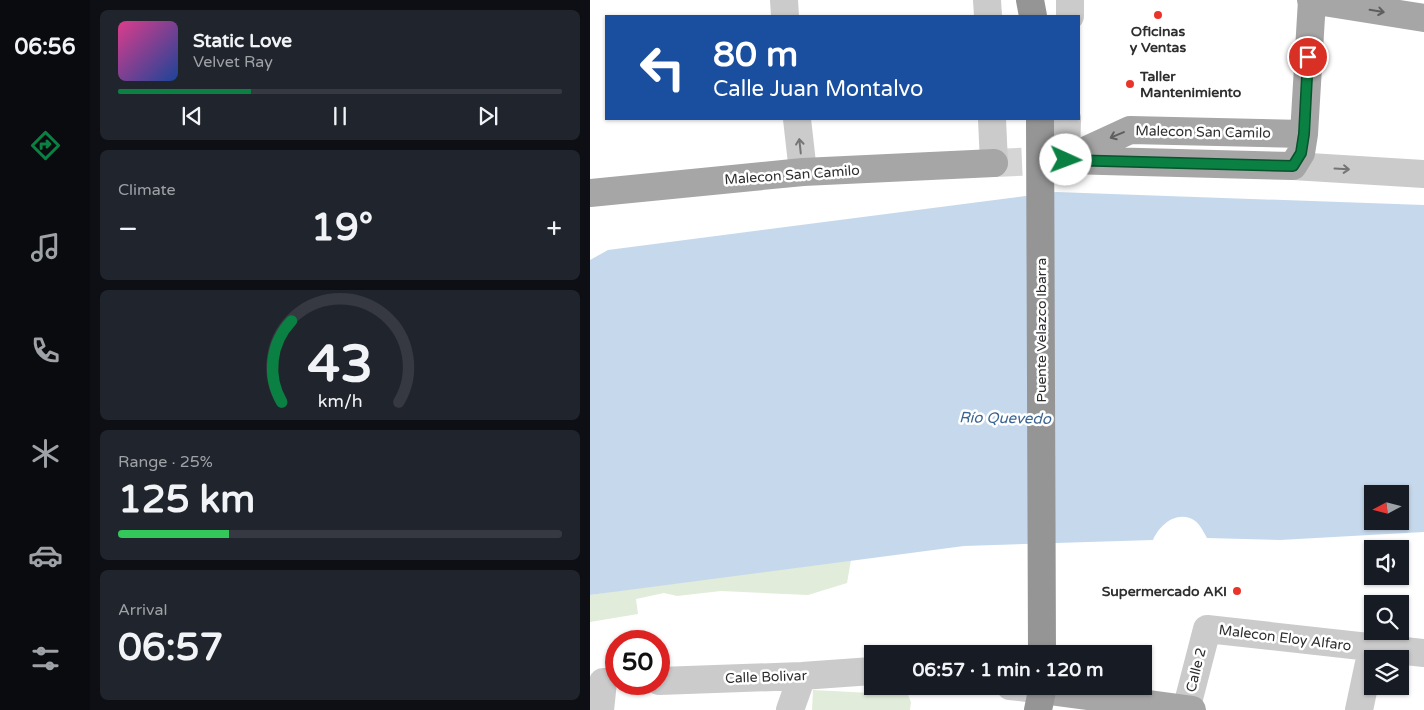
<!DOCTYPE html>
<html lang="en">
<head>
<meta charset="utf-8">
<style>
  body { margin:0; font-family:"Varela Round",sans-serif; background:#20242c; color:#f1f3f6; height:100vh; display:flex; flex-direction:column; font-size:19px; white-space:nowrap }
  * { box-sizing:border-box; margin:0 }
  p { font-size:16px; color:#9ea1a6 }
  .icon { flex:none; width:28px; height:28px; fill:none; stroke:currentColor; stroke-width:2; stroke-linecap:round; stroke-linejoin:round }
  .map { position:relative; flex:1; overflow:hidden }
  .sheet { display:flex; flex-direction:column; gap:10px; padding:10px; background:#0d0f14; width:500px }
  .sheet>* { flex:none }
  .guide { position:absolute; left:15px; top:15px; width:475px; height:105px; border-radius:0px; box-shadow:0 1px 4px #0004; background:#1a4fa0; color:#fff; overflow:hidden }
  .needle { width:32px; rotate:263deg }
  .fabs { position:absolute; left:774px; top:485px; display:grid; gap:10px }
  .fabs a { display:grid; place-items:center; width:45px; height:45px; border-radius:0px; background:#171b24; box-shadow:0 1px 4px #0004; font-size:25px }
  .speed { position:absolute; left:15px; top:630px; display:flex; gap:10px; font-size:25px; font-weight:700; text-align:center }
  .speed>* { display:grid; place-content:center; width:65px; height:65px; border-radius:50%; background:#171b24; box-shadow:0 1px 4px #0004; line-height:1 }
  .speed .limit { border:8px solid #d22; background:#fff; color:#111 }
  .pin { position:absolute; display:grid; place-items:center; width:42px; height:42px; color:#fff; margin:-21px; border:2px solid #fff; border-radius:50%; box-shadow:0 1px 5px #0007 }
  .me { position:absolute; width:55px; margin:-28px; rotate:92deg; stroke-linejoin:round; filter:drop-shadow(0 0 4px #0008) }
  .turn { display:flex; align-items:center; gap:18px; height:105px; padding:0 25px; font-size:22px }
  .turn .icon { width:65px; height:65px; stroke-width:2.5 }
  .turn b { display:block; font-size:35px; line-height:42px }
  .big { font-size:38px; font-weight:700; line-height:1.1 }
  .sheet .tile { flex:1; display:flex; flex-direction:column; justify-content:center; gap:8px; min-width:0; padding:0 18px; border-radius:8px; background:#20242c }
  .sheet .dial { align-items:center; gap:0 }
  .dial svg { height:130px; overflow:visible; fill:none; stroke:#363941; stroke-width:7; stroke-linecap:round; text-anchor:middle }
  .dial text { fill:#f1f3f6; stroke:none }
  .song { display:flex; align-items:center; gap:15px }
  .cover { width:60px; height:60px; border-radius:8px; background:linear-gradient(135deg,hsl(330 70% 55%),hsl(220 70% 35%)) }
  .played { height:5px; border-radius:2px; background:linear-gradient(90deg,#0b8043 30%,#363941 30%) }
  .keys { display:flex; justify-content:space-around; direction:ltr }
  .heat { display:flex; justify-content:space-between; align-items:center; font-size:28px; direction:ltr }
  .charge { height:8px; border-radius:4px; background:linear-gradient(90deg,#34c759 25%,#363941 0) }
  .trip { position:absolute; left:274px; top:645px; width:288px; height:50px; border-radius:0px; background:#171b24; box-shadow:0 1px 4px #0004; font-weight:700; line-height:50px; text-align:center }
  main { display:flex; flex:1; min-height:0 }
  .dock { display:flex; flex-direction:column; width:90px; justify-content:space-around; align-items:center; background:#090b0e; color:#9ea1a6 }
  .dock .icon { width:35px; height:35px }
  .dock .current { color:#0b8043 }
  .dock b { font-size:22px; color:#f1f3f6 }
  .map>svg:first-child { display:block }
  .green { fill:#e2ecda }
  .water { fill:#c6d9ec; fill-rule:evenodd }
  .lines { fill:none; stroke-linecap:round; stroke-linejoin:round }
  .major-tunnel { stroke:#d5d5d5; stroke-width:28; stroke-dasharray:28 14; stroke-linecap:butt }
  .minor { stroke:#cbcbcb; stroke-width:28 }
  .major { stroke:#a6a6a6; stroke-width:28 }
  .highway { stroke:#959595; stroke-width:28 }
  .oneway { stroke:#5e5e5e }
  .oneway2 { stroke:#757575 }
  .route-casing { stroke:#07532c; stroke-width:12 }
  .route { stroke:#0b8043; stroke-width:9 }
  .poi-dot { fill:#ea342a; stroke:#fff; stroke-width:2 }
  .labels { text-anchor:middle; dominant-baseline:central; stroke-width:5; stroke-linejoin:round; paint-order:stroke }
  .poi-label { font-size:14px; font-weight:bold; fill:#2e2e2e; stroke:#fff }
  .street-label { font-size:14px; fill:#2e2e2e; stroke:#fff }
  .water-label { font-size:15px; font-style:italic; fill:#396492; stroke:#fff }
</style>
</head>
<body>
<main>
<nav class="dock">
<b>06:56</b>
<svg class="icon current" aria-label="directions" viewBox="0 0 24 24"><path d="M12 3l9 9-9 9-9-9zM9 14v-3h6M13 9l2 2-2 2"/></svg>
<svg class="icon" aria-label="music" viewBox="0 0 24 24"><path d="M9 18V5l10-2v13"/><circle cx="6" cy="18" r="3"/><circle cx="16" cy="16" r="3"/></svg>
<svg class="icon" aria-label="phone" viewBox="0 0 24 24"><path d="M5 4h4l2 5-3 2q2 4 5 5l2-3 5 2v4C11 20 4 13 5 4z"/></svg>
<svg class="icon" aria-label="climate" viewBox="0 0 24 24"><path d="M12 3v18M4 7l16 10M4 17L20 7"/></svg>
<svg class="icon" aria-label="car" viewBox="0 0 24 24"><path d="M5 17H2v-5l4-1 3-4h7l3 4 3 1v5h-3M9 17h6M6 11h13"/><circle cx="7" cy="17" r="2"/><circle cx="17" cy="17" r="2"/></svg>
<svg class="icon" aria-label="filters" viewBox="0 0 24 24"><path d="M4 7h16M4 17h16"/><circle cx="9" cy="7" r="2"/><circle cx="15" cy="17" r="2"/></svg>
</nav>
<section class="sheet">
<div class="tile">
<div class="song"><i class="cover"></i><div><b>Static Love</b><p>Velvet Ray</p></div></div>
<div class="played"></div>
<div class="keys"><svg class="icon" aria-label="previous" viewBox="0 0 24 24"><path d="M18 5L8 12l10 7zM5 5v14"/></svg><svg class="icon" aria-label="pause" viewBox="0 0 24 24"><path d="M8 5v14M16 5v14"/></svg><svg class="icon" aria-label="next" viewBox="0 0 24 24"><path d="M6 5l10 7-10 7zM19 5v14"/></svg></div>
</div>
<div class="tile"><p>Climate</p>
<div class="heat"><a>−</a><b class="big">19°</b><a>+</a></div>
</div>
<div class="tile dial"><svg viewBox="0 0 100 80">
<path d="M14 69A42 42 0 1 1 86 69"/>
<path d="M14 69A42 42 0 0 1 20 19" stroke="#0b8043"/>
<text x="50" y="56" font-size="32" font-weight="700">43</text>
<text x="50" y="72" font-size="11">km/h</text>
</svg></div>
<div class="tile"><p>Range · 25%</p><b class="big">125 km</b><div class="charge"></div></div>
<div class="tile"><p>Arrival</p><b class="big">06:57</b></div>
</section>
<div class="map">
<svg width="834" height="710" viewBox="0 0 834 710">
  <rect width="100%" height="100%" fill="#fff"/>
  <!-- green -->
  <path class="green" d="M262,554L257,583L218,595L131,591L87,596L74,593L46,599L48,614L0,622V595Z
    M223,690L318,695L321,702L320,710H222Z"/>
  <!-- water -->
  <path class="water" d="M466,192L834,205V532L690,540L617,538C613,531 609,522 602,519C585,511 569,526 563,540L374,546L0,595V260L18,250ZM782,494H810V521H782Z"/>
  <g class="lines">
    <!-- major-tunnel -->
    <path class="major-tunnel" d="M404,163L473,160"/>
    <!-- minor -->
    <path class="minor" d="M194,0L195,16
      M397,0L398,16
      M480,16V0
      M207,119L213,172
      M402,119L404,163
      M476,160L477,119
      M703,166L834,174
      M69,681L212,676L282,671
      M420,686L453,690
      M10,710L13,682
      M200,710L212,676
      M596,710L617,629L834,653
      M769,710L782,649"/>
    <!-- major -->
    <path class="major" d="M721,0L834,18
      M477,159L540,130L714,134
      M476,160L703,166L711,153L714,134L722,0
      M0,193L213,172L404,163
      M453,690L602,710"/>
    <!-- highway -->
    <path class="highway" d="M440,0L443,16
      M450,119L452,654
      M448,710L453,686"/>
  </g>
  <!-- one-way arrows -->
  <defs><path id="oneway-shaft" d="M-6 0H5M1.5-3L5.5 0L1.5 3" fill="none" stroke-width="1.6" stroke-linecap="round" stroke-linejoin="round" transform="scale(1.25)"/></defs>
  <g class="oneway">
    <use href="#oneway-shaft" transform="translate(787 11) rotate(9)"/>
    <use href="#oneway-shaft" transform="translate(527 135) rotate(157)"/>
  </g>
  <g class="oneway2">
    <use href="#oneway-shaft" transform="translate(210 146) rotate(-96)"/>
    <use href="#oneway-shaft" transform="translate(752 169) rotate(3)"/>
  </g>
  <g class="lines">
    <defs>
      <path id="route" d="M476,160L703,166L711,153L714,134L718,57"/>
    </defs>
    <!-- route casing -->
    <use href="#route" class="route-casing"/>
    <!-- route -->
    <use href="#route" class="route"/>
  </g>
  <!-- markers -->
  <g class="poi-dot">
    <circle cx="568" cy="15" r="5"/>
    <circle cx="540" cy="84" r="5"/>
    <circle cx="647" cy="591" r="5"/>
  </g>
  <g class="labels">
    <!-- poi labels -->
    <g class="poi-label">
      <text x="568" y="31">Oficinas<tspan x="568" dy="16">y Ventas</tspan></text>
      <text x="550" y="76" text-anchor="start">Taller<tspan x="550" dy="16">Mantenimiento</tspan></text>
      <text x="637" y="591" text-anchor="end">Supermercado AKI</text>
    </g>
    <!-- street labels -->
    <g class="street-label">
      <text transform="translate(613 132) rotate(1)">Malecon San Camilo</text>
      <text transform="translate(202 175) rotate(-4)">Malecon San Camilo</text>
      <text transform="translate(451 330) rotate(-90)">Puente Velazco Ibarra</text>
      <text transform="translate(695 638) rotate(7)">Malecon Eloy Alfaro</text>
      <text transform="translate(606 670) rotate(-76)">Calle 2</text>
      <text transform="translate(176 677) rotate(-2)">Calle Bolivar</text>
    </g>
    <!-- water labels -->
    <g class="water-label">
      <text transform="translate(415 418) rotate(1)">Río Quevedo</text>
    </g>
  </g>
</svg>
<div class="fabs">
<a><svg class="needle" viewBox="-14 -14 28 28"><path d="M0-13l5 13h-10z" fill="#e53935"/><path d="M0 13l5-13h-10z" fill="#9ea1a6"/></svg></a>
<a><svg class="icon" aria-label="sound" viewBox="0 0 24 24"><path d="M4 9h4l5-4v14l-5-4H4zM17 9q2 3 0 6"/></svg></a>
<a><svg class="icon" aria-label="search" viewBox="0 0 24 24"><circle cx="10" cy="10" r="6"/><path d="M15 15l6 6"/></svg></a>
<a><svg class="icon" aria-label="layers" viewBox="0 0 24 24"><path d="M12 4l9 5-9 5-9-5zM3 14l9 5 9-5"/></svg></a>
</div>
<div class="speed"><div class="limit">50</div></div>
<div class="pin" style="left:718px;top:57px;background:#d93025"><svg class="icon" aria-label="arrive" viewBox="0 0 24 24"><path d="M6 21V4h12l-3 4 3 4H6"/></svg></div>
<svg class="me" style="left:476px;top:160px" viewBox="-20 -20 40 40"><circle r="19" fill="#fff"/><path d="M0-13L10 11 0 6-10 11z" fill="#0b8043"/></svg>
<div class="trip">06:57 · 1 min · 120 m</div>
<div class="guide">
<div class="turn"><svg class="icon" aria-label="left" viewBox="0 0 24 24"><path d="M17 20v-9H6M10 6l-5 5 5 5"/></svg><div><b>80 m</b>Calle Juan Montalvo</div></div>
</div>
</div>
</main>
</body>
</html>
